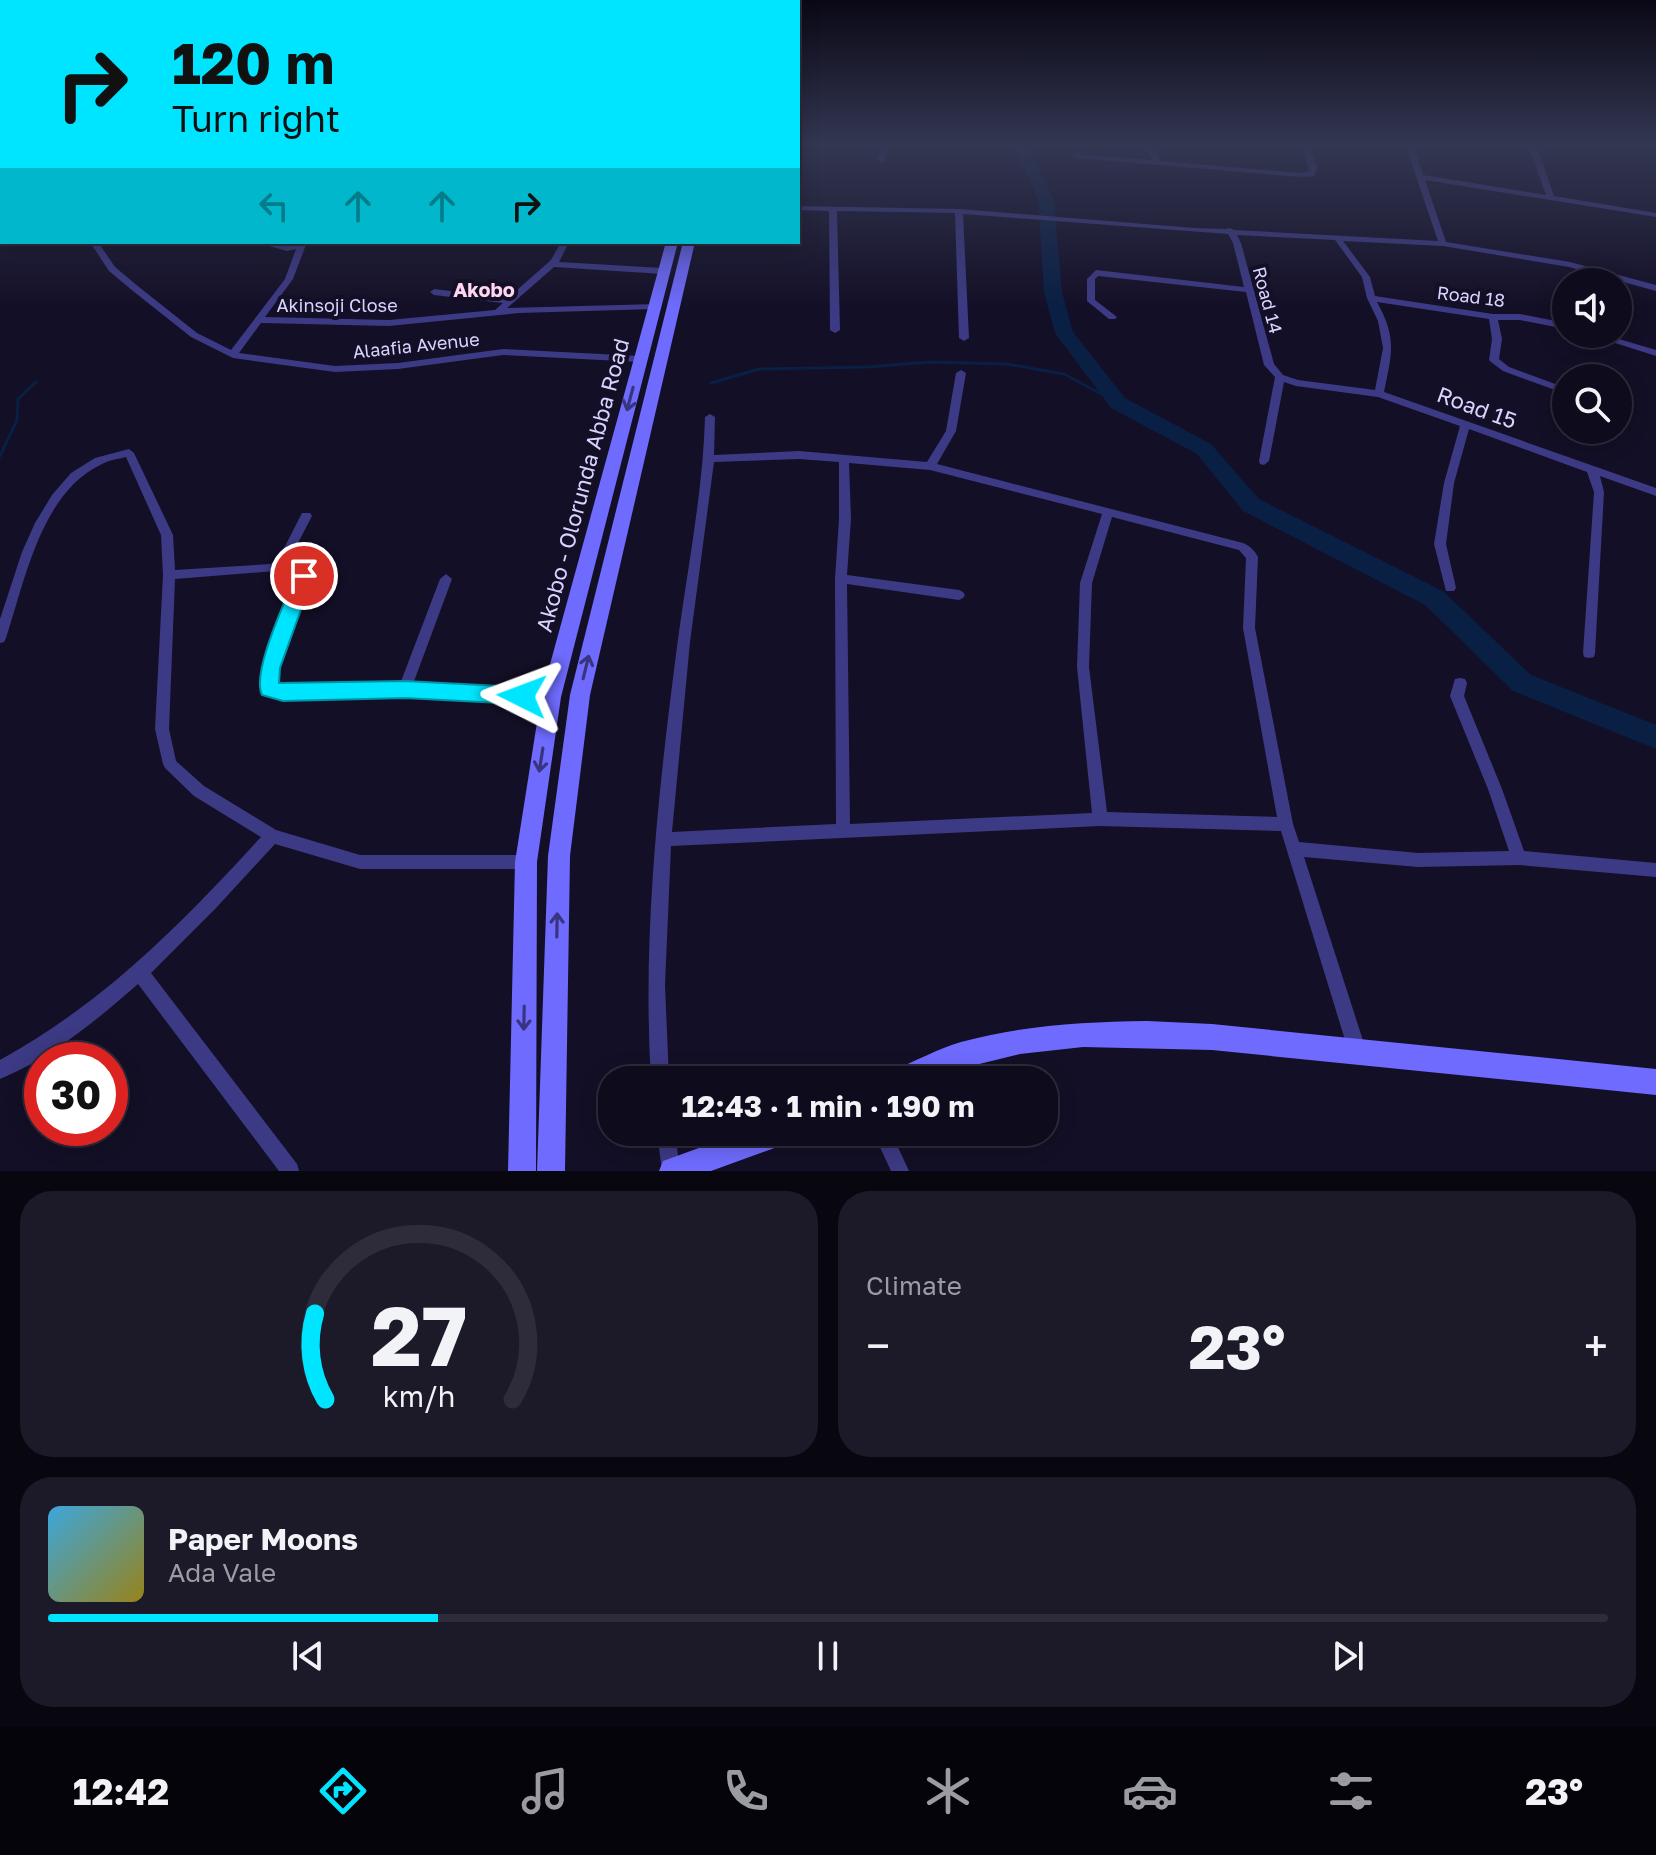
<!DOCTYPE html>
<html lang="en">
<head>
<meta charset="utf-8">
<style>
  body { margin:0; font-family:"Golos Text",sans-serif; background:#1c1929; color:#f1f3f6; height:100vh; display:flex; flex-direction:column; font-size:30px; white-space:nowrap }
  * { box-sizing:border-box; margin:0 }
  p { font-size:26px; color:#9b9ba3 }
  .icon { flex:none; width:44px; height:44px; fill:none; stroke:currentColor; stroke-width:2; stroke-linecap:round; stroke-linejoin:round }
  .map { position:relative; height:1171px; overflow:hidden }
  .panel { display:flex; flex-direction:column; gap:20px; padding:20px; background:#08060f; flex:1 }
  .panel>* { flex:none }
  .banner { position:absolute; left:0px; top:0px; width:800px; height:244px; box-shadow:0 4px 20px #0003,0 0 0 2px #2e2b3b; background:#00e5ff; color:#111; overflow:hidden }
  .tools { position:absolute; left:1552px; top:268px; display:grid; gap:16px }
  .tools a { display:grid; place-items:center; width:80px; height:80px; border-radius:50%; background:#0e0b1c; box-shadow:0 4px 20px #0003,0 0 0 2px #2e2b3b; font-size:40px }
  .speed { position:absolute; left:24px; top:1042px; display:flex; gap:16px; font-size:40px; font-weight:700; text-align:center }
  .speed>* { display:grid; place-content:center; width:104px; height:104px; border-radius:50%; background:#0e0b1c; box-shadow:0 4px 20px #0003,0 0 0 2px #2e2b3b; line-height:1 }
  .speed .limit { border:12px solid #d22; background:#fff; color:#111 }
  .pin { position:absolute; display:grid; place-items:center; width:68px; height:68px; color:#fff; margin:-34px; border:4px solid #fff; border-radius:50%; box-shadow:0 2px 8px #0007 }
  .me { position:absolute; width:88px; margin:-44px; rotate:273deg; stroke-linejoin:round; filter:drop-shadow(0 0 6px #0008) }
  .turn { display:flex; align-items:center; gap:28px; height:168px; padding:0 40px; font-size:36px }
  .turn .icon { width:104px; height:104px; stroke-width:2.5 }
  .turn b { display:block; font-size:56px; line-height:68px }
  .lanes { display:flex; align-items:center; height:76px; padding:0 40px; background:#0003; justify-content:center; gap:40px; direction:ltr }
  .lanes .off { opacity:.35 }
  .big { font-size:60px; font-weight:700; line-height:1.1 }
  .panel .card { flex:1; display:flex; flex-direction:column; justify-content:center; gap:12px; min-width:0; padding:0 28px; border-radius:32px; background:#1c1929 }
  .panel .dial { align-items:center; gap:0 }
  .dial svg { height:208px; overflow:visible; fill:none; stroke:#2e2b3b; stroke-width:7; stroke-linecap:round; text-anchor:middle }
  .dial text { fill:#f1f3f6; stroke:none }
  .song { display:flex; align-items:center; gap:24px }
  .cover { width:96px; height:96px; border-radius:12px; background:linear-gradient(135deg,hsl(200 70% 55%),hsl(50 70% 35%)) }
  .played { height:8px; border-radius:4px; background:linear-gradient(90deg,#00e5ff 25%,#2e2b3b 25%) }
  .keys { display:flex; justify-content:space-around; direction:ltr }
  .heat { display:flex; justify-content:space-between; align-items:center; font-size:44px; direction:ltr }
  .panel .tiles { flex:1; display:grid; gap:20px; grid-template-columns:1fr 1fr }
  .card:last-child { grid-column:span 2 }
  .trip { position:absolute; left:598px; top:1066px; width:460px; height:80px; border-radius:32px; background:#0e0b1c; box-shadow:0 4px 20px #0003,0 0 0 2px #2e2b3b; font-weight:700; line-height:80px; text-align:center }
  .dock { display:flex; height:128px; justify-content:space-around; align-items:center; background:#06040b; color:#9b9ba3 }
  .dock .icon { width:56px; height:56px }
  .dock .on { color:#00e5ff }
  .dock b { font-size:36px; color:#f1f3f6 }
  .map>svg:first-child { display:block }
  .lines { fill:none; stroke-linecap:round; stroke-linejoin:round }
  .stream { stroke:#0a1f44; stroke-width:3 }
  .river { fill:#0a1f44; fill-rule:evenodd }
  .street { fill:#3d3a85; fill-rule:evenodd }
  .secondary { fill:#6f6bff; fill-rule:evenodd }
  .oneway { stroke:#38347d }
  .route { fill:#00e5ff; stroke:#0095a6; stroke-width:2 }
  .labels { text-anchor:middle; dominant-baseline:central; stroke-width:8; stroke-linejoin:round; paint-order:stroke }
  .far-street-label { font-size:18px; fill:#d9d4ff; stroke:#130f26 }
  .far-neighbourhood-label { font-size:20px; font-weight:bold; fill:#ffd6f0; stroke:#130f26 }
  .street-label { font-size:22px; fill:#d9d4ff; stroke:#130f26 }
</style>
</head>
<body>
<div class="map">
<svg width="1656" height="1171" viewBox="0 0 1656 1171">
  <rect width="100%" height="100%" fill="#130f26"/>
  <g class="lines">
    <!-- stream -->
    <path class="stream" d="M711,383L759,369L867,367L930,362L1007,364L1064,374L1118,403
      M0,456L17,420L18,399L36,382"/>
    <!-- river -->
    <path class="river" d="M1013,144H1027L1054,200L1062,292L1073,332L1125,398L1211,444L1259,499L1443,591L1531,675L1656,725V749L1513,691L1425,605L1243,511L1197,454L1111,408L1055,333L1044,292L1038,200Z"/>
    <!-- street -->
    <path class="street" d="M881,144H889L885,160L881,162L877,160Z
      M1143,144H1151L1160,161L1301,173L1308,172L1309,168L1300,144H1308L1317,168L1314,176L1301,177L1076,158L1072,156L1076,154L1152,160Z
      M1405,144H1413L1423,175L1546,195L1528,144H1536L1554,196L1656,213V217L1425,180L1446,242L1570,262L1656,285V291L1569,267L1443,246L1343,241L1370,277L1375,296L1493,314H1520L1566,323V329L1520,320H1498L1502,339L1499,359L1509,367L1566,388V394L1503,371L1491,362L1489,360L1492,339L1489,319L1377,302C1397,338 1392,353 1384,392L1656,488V496L1600,476L1604,492L1595,653L1594,657L1589,658L1584,657L1583,653L1594,492L1587,472L1469,429L1454,483L1446,544L1456,588L1454,591H1446L1434,544L1444,483L1460,426L1378,397L1296,386L1284,382L1269,461L1264,465L1260,464L1259,461L1275,377L1264,365L1246,292L1098,276L1095,279V300L1117,317L1115,319H1109L1087,301V279L1096,270L1244,287L1233,243L1228,234L963,214L969,338L964,341L959,338L955,213L837,211L840,330L835,333L830,330L829,211L798,210V206L959,209L1194,228L1226,229L1230,228L1234,230L1438,241ZM1237,235L1335,240L1362,277L1367,298L1378,321L1383,348L1375,390L1298,380L1283,375L1274,364L1241,243Z
      M1649,144H1656V151H1653Z
      M0,200H2V204H0Z
      M90,242H98L115,267L139,287L197,333L231,350L285,279L296,249L287,251L255,242C266,242 279,247 288,246C296,246 299,242 307,242L293,279L265,317L389,320L495,310L503,303L434,295L430,292L434,289L508,298L551,260L561,242H569L559,262L663,268L667,271L663,274L554,267L507,308L657,304L658,306L654,309L519,313L389,326L261,323L239,353L335,366L398,363L503,349L640,356L645,359L640,362L503,355L398,369L335,372L233,358L191,337L133,291L109,271Z
      M1587,334H1602L1656,350V356Z
      M961,370L966,373L956,431L937,464L1243,543C1249,545 1255,551 1258,557L1255,628L1293,824L1299,842L1418,853L1509,851L1488,789L1450,696L1455,679L1460,678L1465,679L1467,683L1464,696L1502,789L1524,851L1656,863V877L1519,865L1418,867L1304,857L1367,1053L1364,1059L1358,1062L1352,1059L1349,1053L1281,831L1100,826L671,846L665,985L669,1080H651C642,933 659,785 678,639C688,565 703,491 705,417L710,414L715,417L714,455L799,451L927,462L946,431L956,373ZM799,459L839,462V519L835,579L836,824L672,832L690,642L714,462ZM849,463L930,470L1102,514L1080,583L1077,667L1092,813L850,824L847,584L959,600L963,598L965,595L963,592L959,590L847,575L851,519ZM1112,517L1239,550L1246,558L1243,628L1277,817L1107,812L1089,667L1092,583Z
      M1618,405L1624,407V411L1618,412Z
      M129,449L134,453L173,535L175,570L270,564L278,560L302,513H310L312,516L286,566L276,571L175,579L169,729L176,761L204,786L276,830L360,855H526L531,857L534,862L531,867L526,869H360L275,844L216,908L151,973L297,1164L299,1171H279L138,984C97,1020 51,1058 0,1079V1060C105,1002 180,925 261,837L194,796L165,768L163,764L155,729L163,575L161,535L126,457C118,459 109,460 102,464C41,492 25,581 6,638L4,642L0,643V619L22,552L35,523L52,495L71,473L95,458Z
      M304,571L310,576L277,668L276,685L283,686L400,684L440,579L446,574L452,579L413,684L551,691L556,693L558,697L556,701L551,703L405,695L283,698L264,693C257,669 289,602 298,576Z
      M657,1132H675L680,1171H662Z
      M873,1132H891L909,1171H891Z"/>
    <!-- secondary -->
    <path class="secondary" d="M666,242H678L561,697L537,862L536,1171H508L515,862L541,697Z
      M683,242H695L590,695L570,856L565,1171H537L548,856L570,695Z
      M1147,1021L1212,1024L1656,1069V1095L1212,1050L1083,1047L1020,1054L959,1069L932,1080H888L892,1071C915,1061 938,1049 961,1042C1023,1025 1084,1022 1147,1021Z
      M743,1132H795L791,1142L711,1171H659L663,1161Z"/>
  </g>
  <!-- one-way arrows -->
  <defs><path id="oneway-shaft" d="M-6 0H5M1.5-3L5.5 0L1.5 3" fill="none" stroke-width="1.6" stroke-linecap="round" stroke-linejoin="round" transform="scale(2)"/></defs>
  <g class="oneway">
    <use href="#oneway-shaft" transform="translate(630 399) rotate(105)"/>
    <use href="#oneway-shaft" transform="translate(586 667) rotate(-76)"/>
    <use href="#oneway-shaft" transform="translate(541 760) rotate(99)"/>
    <use href="#oneway-shaft" transform="translate(557 925) rotate(-89)"/>
    <use href="#oneway-shaft" transform="translate(524 1018) rotate(91)"/>
  </g>
  <!-- sky -->
  <linearGradient id="sky" x2="0" y2="1"><stop stop-color="#0a0815"/><stop offset="0.47" stop-color="#333752"/><stop offset="1" stop-color="#333752" stop-opacity="0"/></linearGradient>
  <rect width="1656" height="308" fill="url(#sky)"/>
  <!-- route -->
  <path class="route" d="M304,570L313,576L280,668L279,683L405,681L522,687L529,690L532,696L529,702L522,704L405,698L283,701L262,695C251,672 286,601 295,576Z"/>
  <g class="labels">
    <!-- far-street labels -->
    <g class="far-street-label">
      <text transform="translate(1471 296) rotate(7)">Road 18</text>
      <text transform="translate(1268 300) rotate(75)">Road 14</text>
      <text x="337" y="305">Akinsoji Close</text>
      <text transform="translate(416 345) rotate(-6)">Alaafia Avenue</text>
    </g>
    <!-- far-neighbourhood labels -->
    <g class="far-neighbourhood-label">
      <text x="484" y="289">Akobo</text>
    </g>
    <!-- street labels -->
    <g class="street-label">
      <text transform="translate(1477 407) rotate(20)">Road 15</text>
      <text transform="translate(582 485) rotate(-75)">Akobo - Olorunda Abba Road</text>
    </g>
  </g>
</svg>
<div class="tools">
<a><svg class="icon" aria-label="sound" viewBox="0 0 24 24"><path d="M4 9h4l5-4v14l-5-4H4zM17 9q2 3 0 6"/></svg></a>
<a><svg class="icon" aria-label="search" viewBox="0 0 24 24"><circle cx="10" cy="10" r="6"/><path d="M15 15l6 6"/></svg></a>
</div>
<div class="speed"><div class="limit">30</div></div>
<div class="pin" style="left:304px;top:576px;background:#d93025"><svg class="icon" aria-label="arrive" viewBox="0 0 24 24"><path d="M6 21V4h12l-3 4 3 4H6"/></svg></div>
<svg class="me" style="left:522px;top:696px" viewBox="-20 -20 40 40"><path d="M0-17L14 15 0 8-14 15z" fill="#00e5ff" stroke="#fff" stroke-width="4"/></svg>
<div class="trip">12:43 · 1 min · 190 m</div>
<div class="banner">
<div class="turn"><svg class="icon" aria-label="right" viewBox="0 0 24 24"><path d="M7 20v-9h11M14 6l5 5-5 5"/></svg><div><b>120 m</b>Turn right</div></div>
<div class="lanes"><svg class="icon off" aria-label="left" viewBox="0 0 24 24"><path d="M17 20v-9H6M10 6l-5 5 5 5"/></svg><svg class="icon off" aria-label="ahead" viewBox="0 0 24 24"><path d="M12 20V5M6 11l6-6 6 6"/></svg><svg class="icon off" aria-label="ahead" viewBox="0 0 24 24"><path d="M12 20V5M6 11l6-6 6 6"/></svg><svg class="icon" aria-label="right" viewBox="0 0 24 24"><path d="M7 20v-9h11M14 6l5 5-5 5"/></svg></div>
</div>
</div>
<section class="panel">
<div class="tiles">
<div class="card dial"><svg viewBox="0 0 100 80">
<path d="M14 69A42 42 0 1 1 86 69"/>
<path d="M14 69A42 42 0 0 1 10 36" stroke="#00e5ff"/>
<text x="50" y="56" font-size="32" font-weight="700">27</text>
<text x="50" y="72" font-size="11">km/h</text>
</svg></div>
<div class="card"><p>Climate</p>
<div class="heat"><a>−</a><b class="big">23°</b><a>+</a></div>
</div>
<div class="card">
<div class="song"><i class="cover"></i><div><b>Paper Moons</b><p>Ada Vale</p></div></div>
<div class="played"></div>
<div class="keys"><svg class="icon" aria-label="previous" viewBox="0 0 24 24"><path d="M18 5L8 12l10 7zM5 5v14"/></svg><svg class="icon" aria-label="pause" viewBox="0 0 24 24"><path d="M8 5v14M16 5v14"/></svg><svg class="icon" aria-label="next" viewBox="0 0 24 24"><path d="M6 5l10 7-10 7zM19 5v14"/></svg></div>
</div>
</div>
</section>
<nav class="dock">
<b>12:42</b>
<svg class="icon on" aria-label="directions" viewBox="0 0 24 24"><path d="M12 3l9 9-9 9-9-9zM9 14v-3h6M13 9l2 2-2 2"/></svg>
<svg class="icon" aria-label="music" viewBox="0 0 24 24"><path d="M9 18V5l10-2v13"/><circle cx="6" cy="18" r="3"/><circle cx="16" cy="16" r="3"/></svg>
<svg class="icon" aria-label="phone" viewBox="0 0 24 24"><path d="M5 4h4l2 5-3 2q2 4 5 5l2-3 5 2v4C11 20 4 13 5 4z"/></svg>
<svg class="icon" aria-label="climate" viewBox="0 0 24 24"><path d="M12 3v18M4 7l16 10M4 17L20 7"/></svg>
<svg class="icon" aria-label="car" viewBox="0 0 24 24"><path d="M5 17H2v-5l4-1 3-4h7l3 4 3 1v5h-3M9 17h6M6 11h13"/><circle cx="7" cy="17" r="2"/><circle cx="17" cy="17" r="2"/></svg>
<svg class="icon" aria-label="filters" viewBox="0 0 24 24"><path d="M4 7h16M4 17h16"/><circle cx="9" cy="7" r="2"/><circle cx="15" cy="17" r="2"/></svg>
<b>23°</b>
</nav>
</body>
</html>
